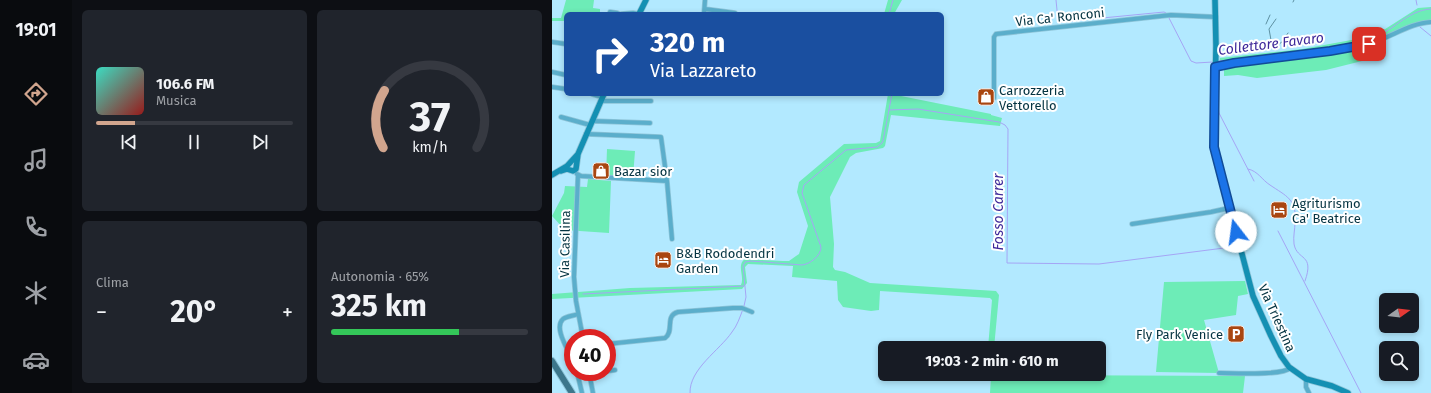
<!DOCTYPE html>
<html lang="it">
<head>
<meta charset="utf-8">
<style>
  body { margin:0; font-family:"Fira Sans",sans-serif; background:#20242c; color:#f1f3f6; height:100vh; display:flex; flex-direction:column; font-size:15px; white-space:nowrap }
  * { box-sizing:border-box; margin:0 }
  p { font-size:13px; color:#9ea1a6 }
  .icon { flex:none; width:22px; height:22px; fill:none; stroke:currentColor; stroke-width:2; stroke-linecap:round; stroke-linejoin:round }
  .map { position:relative; flex:1; overflow:hidden }
  .side { display:flex; flex-direction:column; gap:10px; padding:10px; background:#0d0f14; width:480px }
  .side>* { flex:none }
  .top-card { position:absolute; left:12px; top:12px; width:380px; height:84px; border-radius:6px; box-shadow:0 2px 6px #0003; background:#1a4fa0; color:#fff; overflow:hidden }
  .needle { width:26px; rotate:76deg }
  .tools { position:absolute; left:827px; top:293px; display:grid; gap:8px }
  .tools a { display:grid; place-items:center; width:40px; height:40px; border-radius:6px; background:#171b24; box-shadow:0 2px 6px #0003; font-size:20px }
  .speed { position:absolute; left:12px; top:329px; display:flex; gap:8px; font-size:20px; font-weight:700; text-align:center }
  .speed>* { display:grid; place-content:center; width:52px; height:52px; border-radius:50%; background:#171b24; box-shadow:0 2px 6px #0003; line-height:1 }
  .speed .limit { border:6px solid #d22; background:#fff; color:#111 }
  .pin { position:absolute; display:grid; place-items:center; width:34px; height:34px; color:#fff; margin:-17px; border-radius:8px; box-shadow:0 2px 6px #0006 }
  .me { position:absolute; width:44px; margin:-22px; rotate:345deg; stroke-linejoin:round; filter:drop-shadow(0 0 3px #0008) }
  .turn { display:flex; align-items:center; gap:14px; height:84px; padding:0 20px; font-size:18px }
  .turn .icon { width:52px; height:52px; stroke-width:2.5 }
  .turn b { display:block; font-size:28px; line-height:34px }
  .big { font-size:30px; font-weight:700; line-height:1.1 }
  .side .widget { flex:1; display:flex; flex-direction:column; justify-content:center; gap:6px; min-width:0; padding:0 14px; border-radius:6px; background:#20242c }
  .side .dial { align-items:center; gap:0 }
  .dial svg { height:104px; overflow:visible; fill:none; stroke:#363941; stroke-width:7; stroke-linecap:round; text-anchor:middle }
  .dial text { fill:#f1f3f6; stroke:none }
  .song { display:flex; align-items:center; gap:12px }
  .cover { width:48px; height:48px; border-radius:6px; background:linear-gradient(135deg,hsl(170 70% 55%),hsl(0 70% 35%)) }
  .played { height:4px; border-radius:2px; background:linear-gradient(90deg,#d1a58e 20%,#363941 20%) }
  .keys { display:flex; justify-content:space-around; direction:ltr }
  .heat { display:flex; justify-content:space-between; align-items:center; font-size:22px; direction:ltr }
  .charge { height:6px; border-radius:3px; background:linear-gradient(90deg,#34c759 65%,#363941 0) }
  .side .tiles { flex:1; display:grid; gap:10px; grid-template-columns:repeat(2,1fr) }
  .trip { position:absolute; left:326px; top:341px; width:228px; height:40px; border-radius:6px; background:#171b24; box-shadow:0 2px 6px #0003; font-weight:700; line-height:40px; text-align:center }
  main { display:flex; flex:1; min-height:0 }
  .tab-bar { display:flex; flex-direction:column; width:72px; justify-content:space-around; align-items:center; background:#090b0e; color:#9ea1a6 }
  .tab-bar .icon { width:28px; height:28px }
  .tab-bar .on { color:#d1a58e }
  .tab-bar b { font-size:18px; color:#f1f3f6 }
  .map>svg:first-child { display:block }
  .green { fill:#6decb7 }
  .lines { fill:none; stroke-linecap:round; stroke-linejoin:round }
  .stream { stroke:#a5a5f5; stroke-width:1 }
  .street-casing { stroke:#8fc5d9; stroke-width:5.5 }
  .secondary-casing { stroke:#8fc5d9; stroke-width:7 }
  .primary-casing { stroke:#8fc5d9; stroke-width:8 }
  .street { stroke:#5baecb; stroke-width:4 }
  .secondary { stroke:#1490b3; stroke-width:5.5 }
  .primary { stroke:#3c768b; stroke-width:6 }
  .tram { stroke:#5e91a3; stroke-width:1 }
  .route-casing { stroke:#114b97; stroke-width:10 }
  .route { stroke:#1a73e8; stroke-width:7 }
  .labels { text-anchor:middle; dominant-baseline:central; stroke-width:4; stroke-linejoin:round; paint-order:stroke }
  .street-label { font-size:13px; fill:#053442; stroke:#fff }
  .poi-label { font-size:13px; fill:#053442; stroke:#fff; text-anchor:start }
  .water-label { font-size:14px; font-style:italic; fill:#3e2899; stroke:#fff }
</style>
</head>
<body>
<main>
<nav class="tab-bar">
<b>19:01</b>
<svg class="icon on" aria-label="directions" viewBox="0 0 24 24"><path d="M12 3l9 9-9 9-9-9zM9 14v-3h6M13 9l2 2-2 2"/></svg>
<svg class="icon" aria-label="music" viewBox="0 0 24 24"><path d="M9 18V5l10-2v13"/><circle cx="6" cy="18" r="3"/><circle cx="16" cy="16" r="3"/></svg>
<svg class="icon" aria-label="phone" viewBox="0 0 24 24"><path d="M5 4h4l2 5-3 2q2 4 5 5l2-3 5 2v4C11 20 4 13 5 4z"/></svg>
<svg class="icon" aria-label="climate" viewBox="0 0 24 24"><path d="M12 3v18M4 7l16 10M4 17L20 7"/></svg>
<svg class="icon" aria-label="car" viewBox="0 0 24 24"><path d="M5 17H2v-5l4-1 3-4h7l3 4 3 1v5h-3M9 17h6M6 11h13"/><circle cx="7" cy="17" r="2"/><circle cx="17" cy="17" r="2"/></svg>
</nav>
<section class="side">
<div class="tiles">
<div class="widget">
<div class="song"><i class="cover"></i><div><b>106.6 FM</b><p>Musica</p></div></div>
<div class="played"></div>
<div class="keys"><svg class="icon" aria-label="previous" viewBox="0 0 24 24"><path d="M18 5L8 12l10 7zM5 5v14"/></svg><svg class="icon" aria-label="pause" viewBox="0 0 24 24"><path d="M8 5v14M16 5v14"/></svg><svg class="icon" aria-label="next" viewBox="0 0 24 24"><path d="M6 5l10 7-10 7zM19 5v14"/></svg></div>
</div>
<div class="widget dial"><svg viewBox="0 0 100 80">
<path d="M14 69A42 42 0 1 1 86 69"/>
<path d="M14 69A42 42 0 0 1 15 25" stroke="#d1a58e"/>
<text x="50" y="56" font-size="32" font-weight="700">37</text>
<text x="50" y="72" font-size="11">km/h</text>
</svg></div>
<div class="widget"><p>Clima</p>
<div class="heat"><a>−</a><b class="big">20°</b><a>+</a></div>
</div>
<div class="widget"><p>Autonomia · 65%</p><b class="big">325 km</b><div class="charge"></div></div>
</div>
</section>
<div class="map">
<svg width="879" height="393" viewBox="0 0 879 393">
  <rect width="100%" height="100%" fill="#b2e9ff"/>
  <!-- green -->
  <path class="green" d="M14,0H42L41,8L48,9V14H14V21H0V18H9Z
    M336,0H350L342,14H332Z
    M879,7V21L832,38L834,41L832,45V51L826,57L774,70L705,78L686,75L672,76V68L667,69L668,58L750,49L816,37L827,33L866,8Z
    M336,94H344V95L439,114V115L450,118L448,126L339,115L333,146L331,148L304,153L298,157L278,197L282,244L281,267L283,270L293,272L318,283L444,291L447,295L442,348H436L440,300L438,298L328,291L327,310L319,311L291,307L286,300L285,281L240,277L241,266L196,264L193,267L195,283L190,289L0,299V294L78,288L189,285C193,276 184,265 193,259L231,261H237L244,256L247,254L256,226L245,192L247,182L292,144L324,143L328,141Z
    M55,149L83,151L81,177L54,176Z
    M36,179L59,181L57,233L13,230L0,216L12,193L13,186L35,187Z
    M693,281L696,294L686,296L684,315L652,320L667,373L604,372L612,282Z
    M434,374H439L440,375L693,376L691,393H438L439,376L435,375Z"/>
  <g class="lines">
    <!-- stream -->
    <path class="stream" d="M504,0L506,20L509,22L612,12L614,13
      M864,0L865,5
      M337,14L341,0
      M617,18L639,61L644,63L661,62
      M868,27L879,36
      M666,61C713,57 772,53 817,40C839,33 855,10 879,9
      M667,69L666,106L667,113L702,181
      M337,110L366,109L447,122L453,125L456,129L455,263L547,264L680,247
      M696,169C706,171 710,180 718,185C734,196 745,199 743,222C743,230 741,236 742,244C745,261 763,253 753,281
      M726,231L809,393
      M682,247H683
      M31,294L192,286
      M192,306L194,297L191,266L193,262L199,261L250,265C258,264 269,256 269,247L250,193L252,185L294,150L325,147L330,143L331,141L340,94
      M138,393C137,369 168,350 180,332C185,326 188,317 191,309"/>
    <defs>
      <path id="street" d="M153,9L183,13
        M58,12L65,13L67,14
        M69,14L81,13L86,14
        M152,14L153,0
        M0,42L14,44
        M663,67C714,58 766,56 815,44C837,39 857,23 879,22
        M0,72L14,75
        M0,87L14,89
        M40,94L50,97
        M442,98V37L444,34L619,15L664,17
        M49,101H99
        M9,117L38,125
        M40,121L98,123
        M34,134L109,137L115,181L120,239
        M25,174L29,176L115,181
        M26,175L22,277L24,301L31,338
        M580,224L659,212L677,208
        M55,344L113,338C123,331 112,316 126,312L181,308H190L200,312
        M21,361C17,351 1,328 11,319C15,316 21,316 26,314
        M55,371L63,370
        M25,372L30,393
        M37,372L41,393
        M37,373L44,372
        M667,373C681,373 730,376 738,368
        M754,379V387L757,393"/>
      <path id="secondary" d="M663,0L664,46L662,147L701,296L719,336L729,356L737,367L754,379L780,386L796,393
        M87,14L94,0
        M9,171L15,169L21,171L24,169L26,154L52,94
        M0,175L15,166L26,154"/>
      <path id="primary" d="M0,361L20,393"/>
    </defs>
    <!-- street casing -->
    <use href="#street" class="street-casing"/>
    <!-- secondary casing -->
    <use href="#secondary" class="secondary-casing"/>
    <!-- primary casing -->
    <use href="#primary" class="primary-casing"/>
    <!-- street -->
    <use href="#street" class="street"/>
    <!-- secondary -->
    <use href="#secondary" class="secondary"/>
    <!-- primary -->
    <use href="#primary" class="primary"/>
    <!-- tram -->
    <path class="tram" d="M741,2L742,0
      M714,24L718,15
      M719,40L717,29L724,19
      M738,42L743,38
      M727,44L730,42L736,33"/>
  </g>
  <g class="lines">
    <defs>
      <path id="route" d="M684,232L662,147L663,67L682,63L778,51L817,44"/>
    </defs>
    <!-- route casing -->
    <use href="#route" class="route-casing"/>
    <!-- route -->
    <use href="#route" class="route"/>
  </g>
  <!-- icons -->
  <defs>
    <symbol id="shop-square" viewBox="-11 -11 22 22"><rect x="-9" y="-9" width="18" height="18" rx="4" fill="#a94610" stroke="#fff"/><path d="M-5-2.5h2.3a2.7 3.5 0 0 1 5.4 0H5L5.5 6h-11ZM-1.5-2.5h3a1.5 2.3 0 0 0-3 0Z" fill="#fff"/></symbol>
    <symbol id="hotel-square" viewBox="-11 -11 22 22"><rect x="-9" y="-9" width="18" height="18" rx="4" fill="#a94610" stroke="#fff"/><path d="M-6-4.5h1.5V1H6V5H4.5V3h-9V5H-6ZM-4 0a1.8 1.8 0 1 1 3.6 0ZM.5 0V-2.5h3Q6-2.5 6 0Z" fill="#fff"/></symbol>
    <symbol id="parking-square" viewBox="-11 -11 22 22"><rect x="-9" y="-9" width="18" height="18" rx="4" fill="#a94610" stroke="#fff"/><path d="M-3.5-5.5H1a3.5 3.5 0 0 1 0 7H-1V5.5H-3.5ZM-1-3.4V-.6H.8a1.4 1.4 0 0 0 0-2.8Z" fill="#fff"/></symbol>
  </defs>
  <g fill-rule="evenodd">
    <use href="#shop-square" x="424" y="87" width="20" height="20"/>
    <use href="#shop-square" x="39" y="161" width="20" height="20"/>
    <use href="#hotel-square" x="717" y="200" width="20" height="20"/>
    <use href="#hotel-square" x="101" y="250" width="20" height="20"/>
    <use href="#parking-square" x="674" y="324" width="20" height="20"/>
  </g>
  <g class="labels">
    <!-- street labels -->
    <g class="street-label">
      <text transform="translate(508 17) rotate(-6)">Via Ca' Ronconi</text>
      <text transform="translate(13 244) rotate(-89)">Via Casilina</text>
      <text transform="translate(725 318) rotate(66)">Via Triestina</text>
    </g>
    <!-- poi labels -->
    <g class="poi-label">
      <text x="447" y="90">Carrozzeria<tspan x="447" dy="15">Vettorello</tspan></text>
      <text x="62" y="171">Bazar sior</text>
      <text x="740" y="203">Agriturismo<tspan x="740" dy="15">Ca' Beatrice</tspan></text>
      <text x="124" y="253">B&amp;B Rododendri<tspan x="124" dy="15">Garden</tspan></text>
      <text x="671" y="334" text-anchor="end">Fly Park Venice</text>
    </g>
    <!-- water labels -->
    <g class="water-label">
      <text transform="translate(719 44) rotate(-7)">Collettore Favaro</text>
      <text transform="translate(446 212) rotate(-90)">Fosso Carrer</text>
    </g>
  </g>
</svg>
<div class="tools">
<a><svg class="needle" viewBox="-14 -14 28 28"><path d="M0-13l5 13h-10z" fill="#e53935"/><path d="M0 13l5-13h-10z" fill="#9ea1a6"/></svg></a>
<a><svg class="icon" aria-label="search" viewBox="0 0 24 24"><circle cx="10" cy="10" r="6"/><path d="M15 15l6 6"/></svg></a>
</div>
<div class="speed"><div class="limit">40</div></div>
<div class="pin" style="left:817px;top:44px;background:#d93025"><svg class="icon" aria-label="arrive" viewBox="0 0 24 24"><path d="M6 21V4h12l-3 4 3 4H6"/></svg></div>
<svg class="me" style="left:684px;top:232px" viewBox="-20 -20 40 40"><circle r="19" fill="#fff"/><path d="M0-13L10 11 0 6-10 11z" fill="#1a73e8"/></svg>
<div class="trip">19:03 · 2 min · 610 m</div>
<div class="top-card">
<div class="turn"><svg class="icon" aria-label="right" viewBox="0 0 24 24"><path d="M7 20v-9h11M14 6l5 5-5 5"/></svg><div><b>320 m</b>Via Lazzareto</div></div>
</div>
</div>
</main>
</body>
</html>
